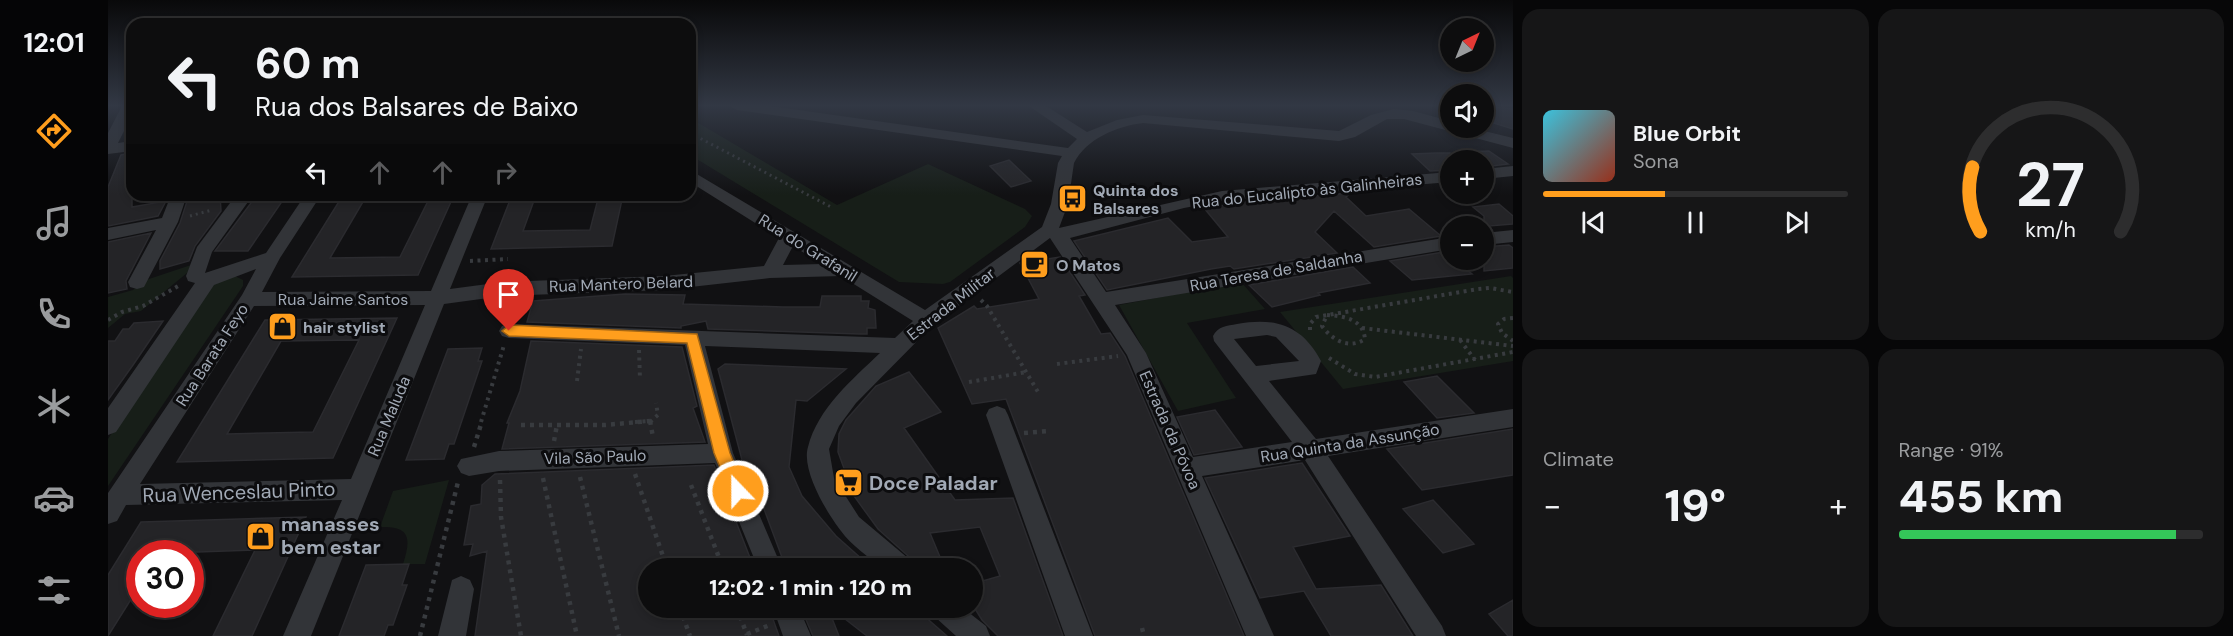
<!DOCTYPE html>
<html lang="en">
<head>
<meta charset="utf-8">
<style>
  body { margin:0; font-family:"DM Sans",sans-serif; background:#161617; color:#f1f3f6; height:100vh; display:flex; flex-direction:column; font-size:22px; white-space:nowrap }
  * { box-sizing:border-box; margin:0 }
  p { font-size:20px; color:#9a9c9e }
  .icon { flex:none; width:33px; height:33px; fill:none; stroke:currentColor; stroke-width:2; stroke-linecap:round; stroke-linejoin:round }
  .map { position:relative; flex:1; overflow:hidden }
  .drawer { display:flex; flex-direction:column; gap:9px; padding:9px; background:#070708; width:720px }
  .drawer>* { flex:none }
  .guide { position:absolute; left:18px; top:18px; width:570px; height:183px; border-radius:18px; box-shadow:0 3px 9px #0003,0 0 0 2px #2d2d2e; background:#0d0d0e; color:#f1f3f6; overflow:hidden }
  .needle { width:39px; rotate:43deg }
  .buttons { position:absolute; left:1332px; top:18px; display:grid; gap:12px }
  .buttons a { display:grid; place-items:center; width:54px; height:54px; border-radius:50%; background:#0d0d0e; box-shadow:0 3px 9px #0003,0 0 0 2px #2d2d2e; font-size:30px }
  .speed { position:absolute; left:18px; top:540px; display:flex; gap:12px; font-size:30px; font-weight:700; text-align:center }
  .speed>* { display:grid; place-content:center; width:78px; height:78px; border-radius:50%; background:#0d0d0e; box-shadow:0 3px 9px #0003,0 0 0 2px #2d2d2e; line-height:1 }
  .speed .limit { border:9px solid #d22; background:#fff; color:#111 }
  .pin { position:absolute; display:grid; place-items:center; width:51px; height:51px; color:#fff; margin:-62px -26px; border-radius:50% 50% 50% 0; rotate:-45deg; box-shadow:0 0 6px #0007 }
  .pin .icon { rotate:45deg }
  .me { position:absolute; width:66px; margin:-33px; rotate:338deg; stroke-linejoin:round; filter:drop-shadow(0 0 4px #0008) }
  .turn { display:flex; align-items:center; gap:21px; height:126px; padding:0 30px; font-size:27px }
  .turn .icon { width:78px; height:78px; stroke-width:2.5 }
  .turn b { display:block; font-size:42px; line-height:51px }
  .lanes { display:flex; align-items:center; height:57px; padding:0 30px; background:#0003; justify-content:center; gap:30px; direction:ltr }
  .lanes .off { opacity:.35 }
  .big { font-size:45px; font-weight:800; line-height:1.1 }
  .drawer .widget { flex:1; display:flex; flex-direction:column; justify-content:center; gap:9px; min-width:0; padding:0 21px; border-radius:18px; background:#161617 }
  .drawer .dial { align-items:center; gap:0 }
  .dial svg { height:156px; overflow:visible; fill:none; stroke:#2d2d2e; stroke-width:7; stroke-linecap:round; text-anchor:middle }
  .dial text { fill:#f1f3f6; stroke:none }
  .song { display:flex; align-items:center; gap:18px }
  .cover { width:72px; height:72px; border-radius:9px; background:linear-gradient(135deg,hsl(190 70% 55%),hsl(10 70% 35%)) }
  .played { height:6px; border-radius:3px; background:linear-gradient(90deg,#ff9e1d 40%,#2d2d2e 40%) }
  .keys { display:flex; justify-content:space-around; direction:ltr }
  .heat { display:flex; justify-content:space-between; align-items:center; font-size:33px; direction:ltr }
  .charge { height:9px; border-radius:4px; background:linear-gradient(90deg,#34c759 91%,#2d2d2e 0) }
  .drawer .tiles { flex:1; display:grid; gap:9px; grid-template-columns:repeat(2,1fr) }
  .trip { position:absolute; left:530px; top:558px; width:345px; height:60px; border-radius:30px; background:#0d0d0e; box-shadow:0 3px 9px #0003,0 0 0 2px #2d2d2e; font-weight:800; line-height:60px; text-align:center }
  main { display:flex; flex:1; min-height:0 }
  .dock { display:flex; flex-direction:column; width:108px; justify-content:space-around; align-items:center; background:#050506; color:#9a9c9e }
  .dock .icon { width:42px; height:42px }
  .dock .current { color:#ff9e1d }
  .dock b { font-size:27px; color:#f1f3f6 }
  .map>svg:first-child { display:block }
  .green { fill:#171e18 }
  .building { fill:#242427; stroke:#2b2b2f; stroke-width:1.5; fill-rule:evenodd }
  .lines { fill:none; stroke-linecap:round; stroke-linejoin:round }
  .path-far2 { stroke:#383b3f; stroke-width:3; stroke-dasharray:2 4; stroke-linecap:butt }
  .path-far1 { stroke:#383b3f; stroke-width:4; stroke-dasharray:3 4.5; stroke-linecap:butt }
  .path { stroke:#383b3f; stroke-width:4.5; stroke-dasharray:4 5; stroke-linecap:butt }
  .minor { fill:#323438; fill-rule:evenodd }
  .route { fill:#ff9e1d; stroke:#a66713; stroke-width:1.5 }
  .labels { text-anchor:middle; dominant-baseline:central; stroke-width:6; stroke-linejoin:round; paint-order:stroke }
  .poi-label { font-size:16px; font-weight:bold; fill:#a1a9b5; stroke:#0c0c0e; text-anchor:start }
  .street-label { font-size:16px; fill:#a1a9b5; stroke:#0c0c0e }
  .near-poi-label { font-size:20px; font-weight:bold; fill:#a1a9b5; stroke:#0c0c0e; text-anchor:start }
  .near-street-label { font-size:20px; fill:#a1a9b5; stroke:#0c0c0e }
</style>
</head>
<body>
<main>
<nav class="dock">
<b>12:01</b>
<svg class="icon current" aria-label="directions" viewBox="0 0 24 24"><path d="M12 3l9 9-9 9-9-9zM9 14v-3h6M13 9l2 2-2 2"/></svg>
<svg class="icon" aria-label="music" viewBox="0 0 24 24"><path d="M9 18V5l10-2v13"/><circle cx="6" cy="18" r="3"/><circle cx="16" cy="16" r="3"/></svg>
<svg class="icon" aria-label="phone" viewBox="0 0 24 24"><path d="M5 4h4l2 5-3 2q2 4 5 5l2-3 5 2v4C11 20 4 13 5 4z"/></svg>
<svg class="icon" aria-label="climate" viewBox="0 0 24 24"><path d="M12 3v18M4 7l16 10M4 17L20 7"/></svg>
<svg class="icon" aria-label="car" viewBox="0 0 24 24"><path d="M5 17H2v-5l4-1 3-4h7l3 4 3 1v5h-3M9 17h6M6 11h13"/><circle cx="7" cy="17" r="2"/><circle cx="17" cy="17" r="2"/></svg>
<svg class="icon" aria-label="filters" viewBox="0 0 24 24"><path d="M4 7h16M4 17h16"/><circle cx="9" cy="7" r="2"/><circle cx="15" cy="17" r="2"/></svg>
</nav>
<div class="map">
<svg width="1405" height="636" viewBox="0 0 1405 636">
  <rect width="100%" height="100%" fill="#111113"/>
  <!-- green -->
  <path class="green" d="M582,118L729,205L820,164L917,209L924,216L917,227L842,282L835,284L791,282L582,155Z
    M83,265L79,273L33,311L17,314L0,328V297L25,290L38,280Z
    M125,275L135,280V286L0,486V439L99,288Z
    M1403,276L1405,278V361L1235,389L1172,312Z
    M1133,282L1157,309L1079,323L1128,398L1070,411L1011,305Z
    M341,480L317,564H295C303,539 303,526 272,527L285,491Z"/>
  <!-- building -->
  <path class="building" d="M1376,106L1405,109V129L1376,120Z
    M1381,151L1400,164L1376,167V160H1368L1358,152Z
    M24,153V207L58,201L50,216L0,226V187L13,155Z
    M1328,153H1342V170L1322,171L1304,154Z
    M901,160L923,181L903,187L882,166Z
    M1243,193L1238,197L1258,216L1301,209L1333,236L1266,247L1226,211L1207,232L1229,253L1126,269L1122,266L1103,269L999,290L966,241L1060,218L1084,242L1120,237L1096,208L1151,200Z
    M81,195H112L113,211L87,246L81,261L52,269V261L72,223Z
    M149,195H175L172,200H175L140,251H107Z
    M235,195H259L222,258L292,257L323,195H346L310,275L184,277Z
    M404,195H428L415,231L482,230L491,195H515L504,246L383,249Z
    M1391,204L1405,216V224L1380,226L1384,230L1376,231V216L1365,207Z
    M43,233L18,281L19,289L0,293V242Z
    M1401,245L1405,248V268L1376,271V247Z
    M1342,251V260H1347L1364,274L1304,280L1282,261Z
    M952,257L977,295L971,296L993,334L1002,333L1017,356L1136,636H987L898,399L864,404L830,328L866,306L869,309L931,299L912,263Z
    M1245,267L1262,283L1210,293L1212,295L1164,307L1141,285Z
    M517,294L577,295L575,304L675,307H712L714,296H753V301H761L760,308L767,310L768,328H759V334H752L600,329L598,321L573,326V328L419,322L425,301Z
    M289,318L225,458L69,462L157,320ZM251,340L205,432L119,434L173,341Z
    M55,321L25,365L0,400V341H7L15,329H21L26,323Z
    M423,341L574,347L589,406L585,408L597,442L394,449L401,423H399L412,391Z
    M374,348L370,361H374L346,444H341L336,459L298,460L340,349Z
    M617,364L738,369L699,401L688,400L681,467L694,496L728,536L764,568H678L656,509L634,460L610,369Z
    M801,372L833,412L796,428L847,500L905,498L955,636H890L874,620L864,604V584L892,576L872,527L822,533L832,557L809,564L770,529L746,496L730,452L731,434L738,420L768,386Z
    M1329,376L1366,413L1329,418L1296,382Z
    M1107,410L1134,447L1086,455L1069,417Z
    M1405,429V475L1314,490L1279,449Z
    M1194,463L1242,536L1185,547L1208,589L1273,585L1305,636H1223L1196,591L1152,598L1097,478Z
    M606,465L646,568H540V608H661L671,636H367L379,551L362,556L365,544L356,545L363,506L373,504L374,485L387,474Z
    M1325,500L1366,544L1335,553L1295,509Z
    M198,517L144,636H105L147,550L32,554V585L0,636V575L33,522Z
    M301,564L294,585H299L285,625H280L276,636H231L258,565Z
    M1405,600V636H1400L1381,614Z
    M693,608H720L731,636H705Z
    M723,608H807L839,636H759Z"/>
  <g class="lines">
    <!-- path-far2 -->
    <path class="path-far2" d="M582,133L725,208
      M82,216L104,210"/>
    <!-- path-far1 -->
    <path class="path-far1" d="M362,261L400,259
      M873,300L879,306L930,392
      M1219,315C1236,316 1255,319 1257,339C1241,350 1224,340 1214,326Z
      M1405,318L1396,319L1390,324L1394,333L1405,341
      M0,320L14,312L35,306L72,285
      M1254,328L1405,346
      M1202,330V324L1208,317L1370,289L1382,288L1405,292
      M1352,340L1367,360
      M531,350L532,379
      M1221,358L1247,374L1267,377L1405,352
      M949,364L1010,356
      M469,381L473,349
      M861,382L919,372
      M373,422L396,345
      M527,422L542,421
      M542,422L550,415L548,403"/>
    <!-- path -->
    <path class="path" d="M542,421L545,437
      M413,425H497L542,421
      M916,433L941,431
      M446,441L449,425
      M366,447L374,421
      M527,474L559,568
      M472,477L511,636
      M435,478L469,636
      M392,480L393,517L413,636
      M583,485L615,568
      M572,608L582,636
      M629,608L639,635
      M1034,628L1036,636
      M639,634L662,625
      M312,636L350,482"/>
    <!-- minor -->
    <path class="minor" d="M14,106H24V115L10,143L24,141V151L0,154V133Z
      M622,106H662L960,148L969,139L921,106H938L979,132L1009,120L1035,115L1231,131L1263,115L1286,109L1305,111L1342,121V128H1364L1405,138V148L1296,119H1279L1247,137L1231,141L1035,123C1009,126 978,139 966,163L960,204L951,228L1114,191L1342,172V182L1114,201L1076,208L962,238L998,292L1342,237V249L1007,305L1038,353L1085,457L1184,442L1106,341L1105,336C1110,326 1119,326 1129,324C1167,317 1194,325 1213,361L1208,374L1161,381L1208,439L1405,409V427L1220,456L1334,626L1338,636H1308L1197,460L1094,476L1166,636H1138L1019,355L942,238L825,325L748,403L731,426L721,449L726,478L751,517L801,559L804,568H774C761,557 743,545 733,531C719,513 693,470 700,447C710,408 744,380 772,353L597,346L625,453L674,568H650L607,463L391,471L361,476L353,473L349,466L353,459L391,451L600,444L577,345L401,338L394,336L391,331L394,326L401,324L787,338L805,321L733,276L662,278L556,290L395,296L336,304L203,636H175L234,500L18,505L9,521L0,524V493L134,295L148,269L106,285L8,432L0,435V408L87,283L80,281L78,276L89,247L128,195H145L104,252L97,273L158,253L197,195H213L172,258L154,292L323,291L364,195H380L342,289L395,282L556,276L656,266L671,238L582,182V170L817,310L934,227L943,204L950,163L954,156L629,110ZM685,246L714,264L675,265ZM317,305L243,479L32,484L146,306ZM1159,335L1168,337L1191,361L1148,366L1126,339Z
      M1405,166V176L1376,179V169Z
      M63,195H79L70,222L36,287L29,289L22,287L20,282L48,230L0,240V228L54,218Z
      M1405,230V242L1376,245V233Z
      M889,406L897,409L900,415L985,636H957L878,415L881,409Z
      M353,576L362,580L366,589L358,636H330L344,580Z
      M665,608H691L703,636H675Z
      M823,608H855L878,626L882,636H848L827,617Z"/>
  </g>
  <!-- sky -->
  <linearGradient id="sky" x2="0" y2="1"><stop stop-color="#09090a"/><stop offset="0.54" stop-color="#323844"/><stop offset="1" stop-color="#323844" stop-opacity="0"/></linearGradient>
  <rect width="1405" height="195" fill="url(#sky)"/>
  <!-- route -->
  <path class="route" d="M401,325L589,334L622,453L638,491L636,496L630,499L624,496L606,453L579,343L401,336L394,331Z"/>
  <!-- icons -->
  <defs>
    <symbol id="bus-square" viewBox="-11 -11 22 22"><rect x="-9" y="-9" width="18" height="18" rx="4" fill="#ff9e1d" stroke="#0c0c0e"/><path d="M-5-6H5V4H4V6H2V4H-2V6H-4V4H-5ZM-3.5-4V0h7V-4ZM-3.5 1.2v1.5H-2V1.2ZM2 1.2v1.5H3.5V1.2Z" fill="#111"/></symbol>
    <symbol id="cafe-square" viewBox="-11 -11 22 22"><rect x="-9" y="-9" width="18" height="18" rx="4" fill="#ff9e1d" stroke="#0c0c0e"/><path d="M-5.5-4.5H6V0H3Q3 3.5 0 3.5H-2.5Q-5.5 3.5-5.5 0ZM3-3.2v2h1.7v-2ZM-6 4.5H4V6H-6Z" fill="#111"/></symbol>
    <symbol id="shop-square" viewBox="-11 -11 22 22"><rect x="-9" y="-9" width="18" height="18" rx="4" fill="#ff9e1d" stroke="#0c0c0e"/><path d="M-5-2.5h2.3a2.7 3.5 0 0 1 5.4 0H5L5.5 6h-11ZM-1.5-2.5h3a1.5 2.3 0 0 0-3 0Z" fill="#111"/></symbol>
    <symbol id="supermarket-square" viewBox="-11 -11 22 22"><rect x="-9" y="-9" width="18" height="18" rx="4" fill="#ff9e1d" stroke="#0c0c0e"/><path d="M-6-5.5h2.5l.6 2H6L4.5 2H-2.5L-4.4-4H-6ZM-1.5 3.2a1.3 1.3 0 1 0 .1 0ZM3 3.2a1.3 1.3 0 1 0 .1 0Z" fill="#111"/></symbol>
  </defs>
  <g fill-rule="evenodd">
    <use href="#bus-square" x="948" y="182" width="33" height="33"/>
    <use href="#cafe-square" x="910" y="248" width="33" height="33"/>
    <use href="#shop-square" x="158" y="310" width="33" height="33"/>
    <use href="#supermarket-square" x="724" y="466" width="33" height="33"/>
    <use href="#shop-square" x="136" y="520" width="33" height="33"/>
  </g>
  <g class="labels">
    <!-- poi labels -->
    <g class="poi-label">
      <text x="985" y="190">Quinta dos<tspan x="985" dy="18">Balsares</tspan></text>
      <text x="948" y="265">O Matos</text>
      <text x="195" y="327">hair stylist</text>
    </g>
    <!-- street labels -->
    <g class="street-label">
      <text transform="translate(1199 191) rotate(-6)">Rua do Eucalipto às Galinheiras</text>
      <text transform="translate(700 248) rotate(32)">Rua do Grafanil</text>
      <text transform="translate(1168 271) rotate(-10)">Rua Teresa de Saldanha</text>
      <text transform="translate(513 284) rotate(-2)">Rua Mantero Belard</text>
      <text x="235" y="299">Rua Jaime Santos</text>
      <text transform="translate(843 304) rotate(-38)">Estrada Militar</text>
      <text transform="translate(104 355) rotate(-57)">Rua Barata Feyo</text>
      <text transform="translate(281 416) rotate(-67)">Rua Maluda</text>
      <text transform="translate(1062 430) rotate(66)">Estrada da Póvoa</text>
      <text transform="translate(1242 443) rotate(-9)">Rua Quinta da Assunção</text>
      <text transform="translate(487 457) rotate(-2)">Vila São Paulo</text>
    </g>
    <!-- near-poi labels -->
    <g class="near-poi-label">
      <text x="761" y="483">Doce Paladar</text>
      <text x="173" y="524">manasses<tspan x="173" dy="23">bem estar</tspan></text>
    </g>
    <!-- near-street labels -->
    <g class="near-street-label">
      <text transform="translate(131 492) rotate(-2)">Rua Wenceslau Pinto</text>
    </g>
  </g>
</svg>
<div class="buttons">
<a><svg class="needle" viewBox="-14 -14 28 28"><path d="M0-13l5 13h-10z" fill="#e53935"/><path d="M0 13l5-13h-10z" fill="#9a9c9e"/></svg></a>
<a><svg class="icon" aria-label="sound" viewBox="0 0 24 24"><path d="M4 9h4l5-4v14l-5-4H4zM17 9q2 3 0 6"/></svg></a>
<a>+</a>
<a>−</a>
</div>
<div class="speed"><div class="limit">30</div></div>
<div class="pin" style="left:401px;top:331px;background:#d93025"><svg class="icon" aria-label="arrive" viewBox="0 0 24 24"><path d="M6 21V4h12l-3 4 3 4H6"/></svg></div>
<svg class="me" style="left:630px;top:491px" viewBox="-20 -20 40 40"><circle r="17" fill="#ff9e1d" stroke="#fff" stroke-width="3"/><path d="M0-11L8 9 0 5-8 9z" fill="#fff"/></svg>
<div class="trip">12:02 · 1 min · 120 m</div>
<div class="guide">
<div class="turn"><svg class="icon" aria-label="left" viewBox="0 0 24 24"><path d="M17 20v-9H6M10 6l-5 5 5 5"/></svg><div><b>60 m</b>Rua dos Balsares de Baixo</div></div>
<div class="lanes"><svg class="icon" aria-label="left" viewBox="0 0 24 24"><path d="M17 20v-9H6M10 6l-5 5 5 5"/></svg><svg class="icon off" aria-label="ahead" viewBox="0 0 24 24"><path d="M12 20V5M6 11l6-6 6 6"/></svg><svg class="icon off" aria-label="ahead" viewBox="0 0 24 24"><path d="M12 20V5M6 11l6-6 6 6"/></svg><svg class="icon off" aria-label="right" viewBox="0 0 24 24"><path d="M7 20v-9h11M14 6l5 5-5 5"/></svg></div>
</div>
</div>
<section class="drawer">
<div class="tiles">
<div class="widget">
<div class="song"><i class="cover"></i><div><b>Blue Orbit</b><p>Sona</p></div></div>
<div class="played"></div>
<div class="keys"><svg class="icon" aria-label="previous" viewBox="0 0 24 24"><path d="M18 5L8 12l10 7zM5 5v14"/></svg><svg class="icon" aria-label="pause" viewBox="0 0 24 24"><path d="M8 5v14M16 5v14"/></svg><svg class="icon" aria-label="next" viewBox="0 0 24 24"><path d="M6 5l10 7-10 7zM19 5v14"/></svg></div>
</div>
<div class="widget dial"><svg viewBox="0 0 100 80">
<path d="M14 69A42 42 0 1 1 86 69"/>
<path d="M14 69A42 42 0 0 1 10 36" stroke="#ff9e1d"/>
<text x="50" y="56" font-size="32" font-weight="700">27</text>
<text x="50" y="72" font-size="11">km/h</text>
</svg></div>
<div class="widget"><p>Climate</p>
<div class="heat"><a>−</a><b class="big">19°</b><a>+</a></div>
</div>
<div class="widget"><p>Range · 91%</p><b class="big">455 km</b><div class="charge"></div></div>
</div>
</section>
</main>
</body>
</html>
